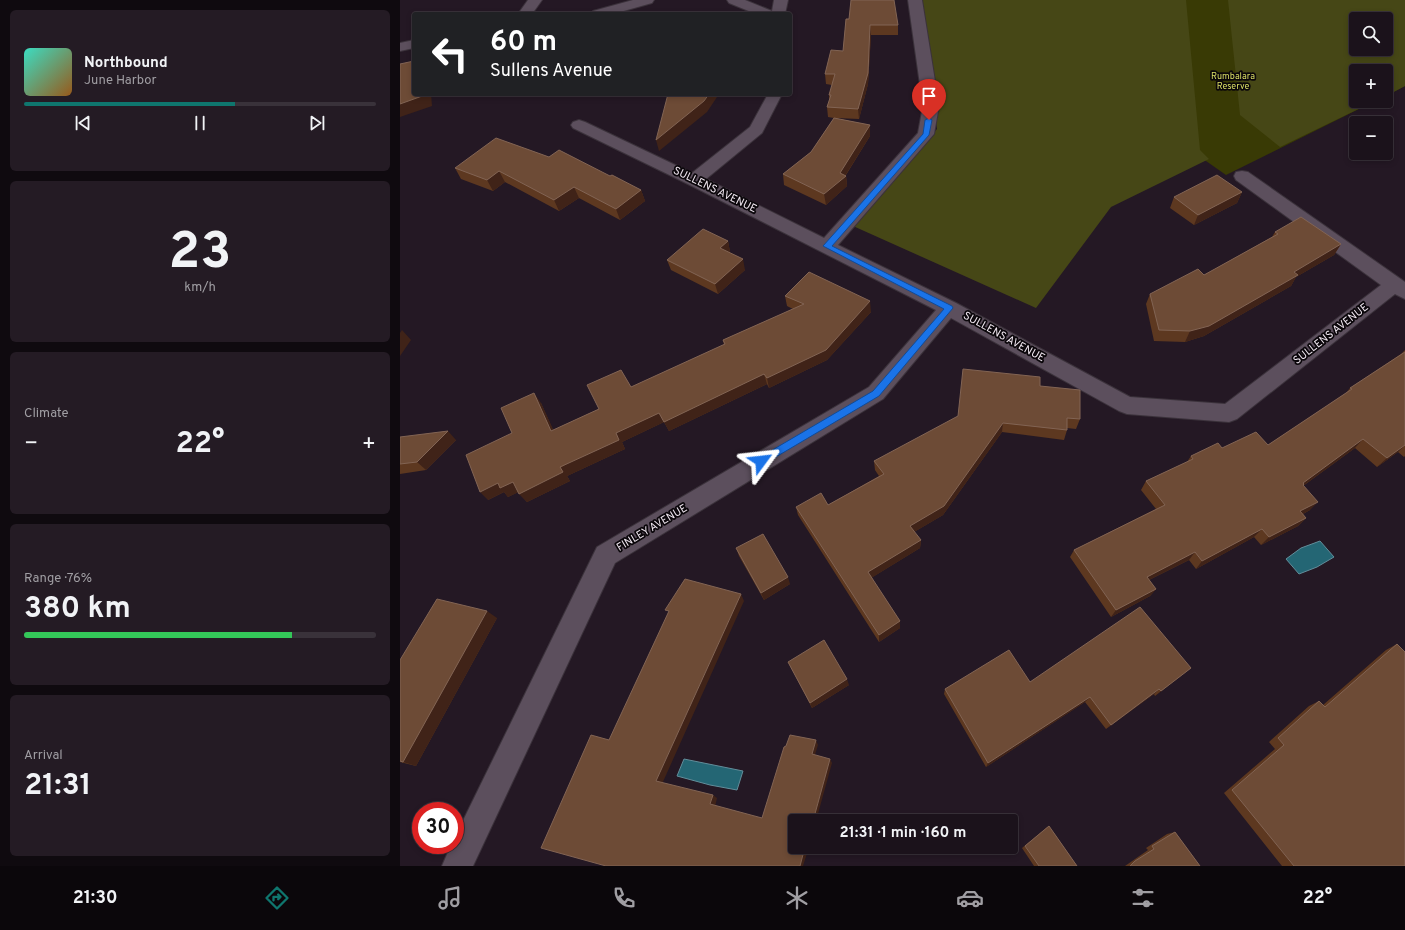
<!DOCTYPE html>
<html lang="en">
<head>
<meta charset="utf-8">
<style>
  body { margin:0; font-family:Overpass,sans-serif; background:#241b24; color:#f1f3f6; height:100vh; display:flex; flex-direction:column; font-size:15px; white-space:nowrap }
  * { box-sizing:border-box; margin:0 }
  p { font-size:13px; color:#a09ea3 }
  .icon { flex:none; width:22px; height:22px; fill:none; stroke:currentColor; stroke-width:2; stroke-linecap:round; stroke-linejoin:round }
  .map { position:relative; flex:1; overflow:hidden }
  .side { display:flex; flex-direction:column; gap:10px; padding:10px; background:#0f0a0f; width:400px }
  .side>* { flex:none }
  .hud { position:absolute; left:12px; top:12px; width:380px; height:84px; border-radius:4px; box-shadow:0 2px 6px #0003,0 0 0 1px #39323a; background:#202124; color:#fff; overflow:hidden }
  .tools { position:absolute; left:949px; top:12px; display:grid; gap:8px }
  .tools a { display:grid; place-items:center; width:44px; height:44px; border-radius:4px; background:#1b121b; box-shadow:0 2px 6px #0003,0 0 0 1px #39323a; font-size:20px }
  .speed { position:absolute; left:12px; top:802px; display:flex; gap:8px; font-size:20px; font-weight:700; text-align:center }
  .speed>* { display:grid; place-content:center; width:52px; height:52px; border-radius:50%; background:#1b121b; box-shadow:0 2px 6px #0003,0 0 0 1px #39323a; line-height:1 }
  .speed .limit { border:6px solid #d22; background:#fff; color:#111 }
  .pin { position:absolute; display:grid; place-items:center; width:34px; height:34px; color:#fff; margin:-41px -17px; border-radius:50% 50% 50% 0; rotate:-45deg; box-shadow:0 0 4px #0007 }
  .pin .icon { rotate:45deg }
  .me { position:absolute; width:44px; margin:-22px; rotate:60deg; stroke-linejoin:round; filter:drop-shadow(0 0 3px #0008) }
  .turn { display:flex; align-items:center; gap:14px; height:84px; padding:0 12px; font-size:18px }
  .turn .icon { width:52px; height:52px; stroke-width:2.5 }
  .turn b { display:block; font-size:28px; line-height:34px }
  .big { font-size:30px; font-weight:700; line-height:1.1 }
  .side .card { flex:1; display:flex; flex-direction:column; justify-content:center; gap:6px; min-width:0; padding:0 14px; border-radius:6px; background:#241b24 }
  .side .dial { align-items:center; gap:0 }
  .dial b { font-size:52px; line-height:1 }
  .song { display:flex; align-items:center; gap:12px }
  .cover { width:48px; height:48px; border-radius:6px; background:linear-gradient(135deg,hsl(170 70% 55%),hsl(30 70% 35%)) }
  .played { height:4px; border-radius:2px; background:linear-gradient(90deg,#0f766e 60%,#39323a 60%) }
  .keys { display:flex; justify-content:space-around; direction:ltr }
  .heat { display:flex; justify-content:space-between; align-items:center; font-size:22px; direction:ltr }
  .charge { height:6px; border-radius:3px; background:linear-gradient(90deg,#34c759 76%,#39323a 0) }
  .trip { position:absolute; left:388px; top:814px; width:230px; height:40px; border-radius:4px; background:#1b121b; box-shadow:0 2px 6px #0003,0 0 0 1px #39323a; font-weight:700; line-height:40px; text-align:center }
  .dock { display:flex; height:64px; justify-content:space-around; align-items:center; background:#0b070b; color:#a09ea3 }
  .dock .icon { width:28px; height:28px }
  .dock .current { color:#0f766e }
  .dock b { font-size:18px; color:#f1f3f6 }
  main { display:flex; flex:1; min-height:0 }
  .map>svg:first-child { display:block }
  .green { fill:#393a05; fill-rule:evenodd }
  .forest { fill:#464716; fill-rule:evenodd }
  .water { fill:#246674; stroke:#628d9a }
  .lines { fill:none; stroke-linecap:round; stroke-linejoin:round }
  .minor-casing { stroke:#3b323b; stroke-width:2 }
  .minor { fill:#5c4f5d; fill-rule:evenodd }
  .wall { fill:#5d3820 }
  .shaded-wall { fill:#402318 }
  .building { fill:#6d4b36; stroke:#826454 }
  .route { fill:#1a73e8; stroke:#114b97 }
  .labels { text-anchor:middle; dominant-baseline:central; stroke-width:3.5; stroke-linejoin:round; paint-order:stroke }
  .far-park-label { font-size:9px; fill:#dbdf65; stroke:#0a060a }
  .street-label { font-size:11px; fill:#f1e8f1; stroke:#0a060a }
</style>
</head>
<body>
<main>
<section class="side">
<div class="card">
<div class="song"><i class="cover"></i><div><b>Northbound</b><p>June Harbor</p></div></div>
<div class="played"></div>
<div class="keys"><svg class="icon" aria-label="previous" viewBox="0 0 24 24"><path d="M18 5L8 12l10 7zM5 5v14"/></svg><svg class="icon" aria-label="pause" viewBox="0 0 24 24"><path d="M8 5v14M16 5v14"/></svg><svg class="icon" aria-label="next" viewBox="0 0 24 24"><path d="M6 5l10 7-10 7zM19 5v14"/></svg></div>
</div>
<div class="card dial"><b>23</b><p>km/h</p></div>
<div class="card"><p>Climate</p>
<div class="heat"><a>−</a><b class="big">22°</b><a>+</a></div>
</div>
<div class="card"><p>Range · 76%</p><b class="big">380 km</b><div class="charge"></div></div>
<div class="card"><p>Arrival</p><b class="big">21:31</b></div>
</section>
<div class="map">
<svg width="1005" height="866" viewBox="0 0 1005 866">
  <rect width="100%" height="100%" fill="#241824"/>
  <!-- green -->
  <path class="green" d="M576,0H1005V86L986,96V71H956V101H975L826,175ZM956,19H986V49H956Z"/>
  <!-- forest -->
  <path class="forest" d="M520,0H786L800,150L809,159L711,207L636,308L453,226L537,129Z
    M828,0H1005V86L986,96V71H956V101H975L880,147L840,115ZM956,19H986V49H956Z"/>
  <!-- water -->
  <path class="water" d="M920,541L934,557L917,567L899,574L886,559L901,548Z
    M284,759L343,771L337,790L310,785L277,776Z"/>
  <g class="lines">
    <defs>
      <path id="minor" d="M128,0H142L132,14H118Z
        M233,0H254L252,3L213,14H191L193,11Z
        M327,0H345L372,11L374,0H388L385,14H356L329,3Z
        M508,0H522L539,106L534,134L438,245L556,303L730,397L825,404L981,285L836,180L834,176L836,172L842,171L848,172L1005,282V299L995,294L837,419L829,422L727,414L719,411L551,318L483,399L215,563L73,866H42L51,845H55V837L197,547L469,387L536,310L288,184L173,128L171,125L173,122L179,120L185,122L292,173L350,127L368,94H382L362,133L306,179L424,238L518,133L523,106Z
        M14,40V48L0,51V43Z"/>
    </defs>
    <!-- minor casing -->
    <use href="#minor" class="minor-casing"/>
    <!-- minor -->
    <use href="#minor" class="minor"/>
  </g>
  <!-- wall -->
  <path class="wall" d="M446,19L498,25V35H471L468,84L459,119L435,118L470,125V136L446,175L447,186L426,205L384,185L383,174L411,152L434,118L428,117L427,107L429,101V95L432,85L426,84L425,74L443,51Z
    M149,157L210,176L241,190L245,201L220,220L179,198L159,211L105,182L93,191L61,179L55,168Z
    M842,192L837,203L794,225L770,208L774,197Z
    M875,232L941,244L934,255L896,277L891,286L804,336L785,342L754,341L746,304L750,294L804,275L872,237Z
    M328,241L330,252L329,253L345,270L318,294L271,270L267,260Z
    M385,296L471,312L427,360L369,388L367,384L269,431L264,422L222,442L225,449L167,476L170,481L127,502L118,492L108,497L104,492L88,500L112,433L141,403L153,430L199,409L231,387L324,345L323,340L393,309L387,306Z
    M1005,350V456L1004,457L998,452L977,467L955,448L903,486L910,510L903,514L906,518L898,526L861,545L854,537L796,569L789,560L749,580L756,589L750,596L711,617L670,557L674,550L756,509L741,490L746,481L787,462L791,456L822,448L868,445L946,393L950,388L1001,354Z
    M640,386L680,419L676,429L667,428V430L664,440L602,432L543,515L514,532L521,540L520,548L471,578L500,621V628L479,642L398,515L396,507L428,505L479,476L475,470L474,461Z
    M0,437L56,440L26,470L0,474Z
    M336,548L390,584L364,600L339,556Z
    M97,618L16,766L0,762V660Z
    M997,644L1005,866H882L824,793L875,749L869,742L909,706L919,701L923,705L986,650Z
    M388,662L449,685L412,708Z
    M791,668L755,696L754,694L706,729L685,702L586,767L544,694L545,689Z
    M649,826L677,866H634L622,848L646,828Z
    M775,832L800,866H725L748,850L746,848L767,834Z"/>
  <!-- shaded-wall -->
  <path class="shaded-wall" d="M470,25L471,35L468,84L459,119L458,109Z
    M25,94H31L32,106L0,117V104Z
    M309,94H319L307,112L259,151L256,140Z
    M470,125V136L445,176H446L447,186L426,205L424,194L440,173Z
    M99,171L105,182L93,191L87,180Z
    M174,187L179,198L159,211L154,200Z
    M241,190L245,201L220,220L216,209Z
    M842,192L837,203L794,225L798,215Z
    M328,241L330,252L322,259L320,248Z
    M941,244L934,255L896,277L891,286L804,336L785,342L790,331Z
    M343,259L345,270L318,294L315,284Z
    M470,301L471,312L427,360L369,388L367,378Z
    M2,330L11,340L0,356V333Z
    M364,374L367,384L269,431L264,422Z
    M134,393L141,403L158,440L151,431Z
    M259,413L264,422L222,442L225,449L167,476L170,481L127,502L119,494L216,433Z
    M603,423L602,432L543,515L509,535L510,526Z
    M48,431L56,440L26,470L17,462Z
    M963,439L955,448L904,485L897,493L903,483Z
    M1005,445L998,452L977,467L987,458Z
    M113,482L121,491L108,497L104,492L88,500L80,492L98,483Z
    M918,502L910,510L892,520L900,511Z
    M906,518L898,526L861,545L869,537Z
    M862,529L854,537L796,569L802,561Z
    M521,540L520,548L468,580V572Z
    M795,552L789,560L741,584L747,577Z
    M388,577L390,584L364,600L361,593Z
    M756,589L750,596L711,617L716,610Z
    M341,594L344,601L262,784L256,781Z
    M87,611L97,618L16,766L3,762Z
    M500,621V628L479,642V635Z
    M791,668L785,673L755,696L761,691Z
    M447,679L449,685L412,708L410,703Z
    M759,689L754,694L706,729L711,725Z
    M690,697L685,702L586,767L588,763Z
    M416,740L418,745L414,758L412,754Z
    M430,759L432,763L416,821H413Z
    M313,795L317,798L315,807L310,804Z
    M405,847H409L403,866H400Z"/>
  <!-- building -->
  <path class="building" d="M451,0H494L498,25H470L468,73L458,109L427,107L431,95H429L435,74H425L431,50L443,51L446,19H449Z
    M14,61V94H25V95L0,104V64Z
    M268,94H309L304,101L256,140Z
    M434,118L470,125L440,173L446,176L424,194L383,174L411,152Z
    M96,138L149,157L159,150L210,176L212,175L241,190L216,209L174,187L154,200L99,171L87,180L55,168Z
    M817,175L842,192L798,215L774,197Z
    M901,217L941,244L894,272L898,275L809,326L790,331L759,330L750,294L798,269L804,275L878,234L875,232Z
    M303,229L328,241L320,248L343,259L315,284L267,260Z
    M409,272L470,301L426,350L367,378L364,374L264,422L259,413L216,433L219,440L160,467L163,472L119,494L113,482L100,488L98,483L80,492L66,455L112,433L101,408L134,393L151,431L199,409L187,385L221,370L231,387L325,344L323,340L404,304L385,296Z
    M1005,352V445L987,458L963,439L903,483L904,484L903,485L918,502L900,511L906,518L869,537L862,529L802,561L795,552L747,577L756,589L716,610L674,550L765,505L746,481L793,459L791,456L818,443L822,448L856,432L868,445L952,389L950,388Z
    M563,369L640,377V386L680,390V419L667,418V430L603,423L544,506L510,526L521,540L468,572L500,621L479,635L396,507L421,493L428,505L484,474L474,461L558,416Z
    M48,431L17,462L0,464V437Z
    M363,534L388,577L361,593L336,548Z
    M285,579L341,594L256,781L313,795L310,804L362,818L384,747L386,746L390,735L416,740L412,754L430,759L413,821H395V847H405L400,866H206L141,848L191,735L209,740L269,611L265,610Z
    M37,599L87,611L3,762L0,761V660Z
    M740,607L791,668L761,691L759,689L711,725L690,697L588,763L545,689L609,650L630,682Z
    M424,640L447,679L410,703L388,662Z
    M997,644L1005,652V866H894L832,790L884,745L878,738L919,701L925,707Z
    M649,826L677,866H639L625,846Z
    M775,832L800,866H730L735,861L754,849L752,846Z"/>
  <!-- route -->
  <path class="route" d="M529,118L532,120L529,135L432,246L552,306L553,308L479,396L364,464H357L356,461L357,459L473,391L544,309L423,246L523,134L525,120Z"/>
  <g class="labels">
    <!-- far-park labels -->
    <g class="far-park-label">
      <text x="833" y="76">Rumbalara<tspan x="833" dy="10">Reserve</tspan></text>
    </g>
    <!-- street labels -->
    <g class="street-label">
      <text transform="translate(315 190) rotate(26)">SULLENS AVENUE</text>
      <text transform="translate(931 334) rotate(-38)">SULLENS AVENUE</text>
      <text transform="translate(604 337) rotate(29)">SULLENS AVENUE</text>
      <text transform="translate(252 528) rotate(-31)">FINLEY AVENUE</text>
    </g>
  </g>
</svg>
<div class="tools">
<a><svg class="icon" aria-label="search" viewBox="0 0 24 24"><circle cx="10" cy="10" r="6"/><path d="M15 15l6 6"/></svg></a>
<a>+</a>
<a>−</a>
</div>
<div class="speed"><div class="limit">30</div></div>
<div class="pin" style="left:529px;top:120px;background:#d93025"><svg class="icon" aria-label="arrive" viewBox="0 0 24 24"><path d="M6 21V4h12l-3 4 3 4H6"/></svg></div>
<svg class="me" style="left:361px;top:461px" viewBox="-20 -20 40 40"><path d="M0-17L14 15 0 8-14 15z" fill="#1a73e8" stroke="#fff" stroke-width="4"/></svg>
<div class="trip">21:31 · 1 min · 160 m</div>
<div class="hud">
<div class="turn"><svg class="icon" aria-label="left" viewBox="0 0 24 24"><path d="M17 20v-9H6M10 6l-5 5 5 5"/></svg><div><b>60 m</b>Sullens Avenue</div></div>
</div>
</div>
</main>
<nav class="dock">
<b>21:30</b>
<svg class="icon current" aria-label="directions" viewBox="0 0 24 24"><path d="M12 3l9 9-9 9-9-9zM9 14v-3h6M13 9l2 2-2 2"/></svg>
<svg class="icon" aria-label="music" viewBox="0 0 24 24"><path d="M9 18V5l10-2v13"/><circle cx="6" cy="18" r="3"/><circle cx="16" cy="16" r="3"/></svg>
<svg class="icon" aria-label="phone" viewBox="0 0 24 24"><path d="M5 4h4l2 5-3 2q2 4 5 5l2-3 5 2v4C11 20 4 13 5 4z"/></svg>
<svg class="icon" aria-label="climate" viewBox="0 0 24 24"><path d="M12 3v18M4 7l16 10M4 17L20 7"/></svg>
<svg class="icon" aria-label="car" viewBox="0 0 24 24"><path d="M5 17H2v-5l4-1 3-4h7l3 4 3 1v5h-3M9 17h6M6 11h13"/><circle cx="7" cy="17" r="2"/><circle cx="17" cy="17" r="2"/></svg>
<svg class="icon" aria-label="filters" viewBox="0 0 24 24"><path d="M4 7h16M4 17h16"/><circle cx="9" cy="7" r="2"/><circle cx="15" cy="17" r="2"/></svg>
<b>22°</b>
</nav>
</body>
</html>
